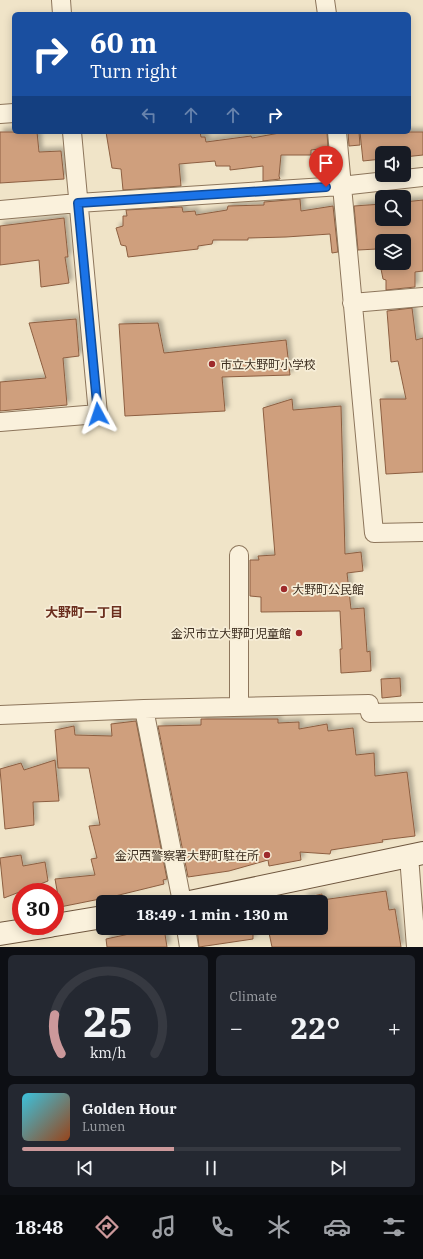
<!DOCTYPE html>
<html lang="en">
<head>
<meta charset="utf-8">
<style>
  body { margin:0; font-family:"IBM Plex Serif","Noto Sans JP",serif; background:#242831; color:#f1f3f6; height:100vh; display:flex; flex-direction:column; font-size:15px; white-space:nowrap }
  * { box-sizing:border-box; margin:0 }
  p { font-size:13px; color:#9ea1a6 }
  .icon { flex:none; width:22px; height:22px; fill:none; stroke:currentColor; stroke-width:2; stroke-linecap:round; stroke-linejoin:round }
  .map { position:relative; height:947px; overflow:hidden }
  .panel { display:flex; flex-direction:column; gap:8px; padding:8px; background:#0d0f14; flex:1 }
  .panel>* { flex:none }
  .guide { position:absolute; left:12px; top:12px; width:399px; height:122px; border-radius:6px; box-shadow:0 2px 10px #0003; background:#1a4fa0; color:#fff; overflow:hidden }
  .controls { position:absolute; left:375px; top:146px; display:grid; gap:8px }
  .controls a { display:grid; place-items:center; width:36px; height:36px; border-radius:6px; background:#171b24; box-shadow:0 2px 10px #0003; font-size:20px }
  .speed { position:absolute; left:12px; top:883px; display:flex; gap:8px; font-size:20px; font-weight:700; text-align:center }
  .speed>* { display:grid; place-content:center; width:52px; height:52px; border-radius:50%; background:#171b24; box-shadow:0 2px 10px #0003; line-height:1 }
  .speed .limit { border:6px solid #d22; background:#fff; color:#111 }
  .pin { position:absolute; display:grid; place-items:center; width:34px; height:34px; color:#fff; margin:-41px -17px; border-radius:50% 50% 50% 0; rotate:-45deg; box-shadow:0 0 4px #0007 }
  .pin .icon { rotate:45deg }
  .me { position:absolute; width:44px; margin:-22px; rotate:355deg; stroke-linejoin:round; filter:drop-shadow(0 0 3px #0008) }
  .turn { display:flex; align-items:center; gap:14px; height:84px; padding:0 12px; font-size:18px }
  .turn .icon { width:52px; height:52px; stroke-width:2.5 }
  .turn b { display:block; font-size:28px; line-height:34px }
  .lanes { display:flex; align-items:center; height:38px; padding:0 12px; background:#0003; justify-content:center; gap:20px; direction:ltr }
  .lanes .off { opacity:.35 }
  .big { font-size:30px; font-weight:700; line-height:1.1 }
  .panel .widget { flex:1; display:flex; flex-direction:column; justify-content:center; gap:6px; min-width:0; padding:0 14px; border-radius:6px; background:#242831 }
  .panel .dial { align-items:center; gap:0 }
  .dial svg { height:104px; overflow:visible; fill:none; stroke:#363941; stroke-width:7; stroke-linecap:round; text-anchor:middle }
  .dial text { fill:#f1f3f6; stroke:none }
  .song { display:flex; align-items:center; gap:12px }
  .cover { width:48px; height:48px; border-radius:6px; background:linear-gradient(135deg,hsl(190 70% 55%),hsl(20 70% 35%)) }
  .played { height:4px; border-radius:2px; background:linear-gradient(90deg,#cc999b 40%,#363941 40%) }
  .keys { display:flex; justify-content:space-around; direction:ltr }
  .heat { display:flex; justify-content:space-between; align-items:center; font-size:22px; direction:ltr }
  .panel .tiles { flex:1; display:grid; gap:8px; grid-template-columns:1fr 1fr }
  .widget:last-child { grid-column:span 2 }
  .trip { position:absolute; left:96px; top:895px; width:232px; height:40px; border-radius:6px; background:#171b24; box-shadow:0 2px 10px #0003; font-weight:700; line-height:40px; text-align:center }
  .tab-bar { display:flex; height:64px; justify-content:space-around; align-items:center; background:#090b0e; color:#9ea1a6 }
  .tab-bar .icon { width:28px; height:28px }
  .tab-bar .current { color:#cc999b }
  .tab-bar b { font-size:18px; color:#f1f3f6 }
  .map>svg:first-child { display:block }
  .building { fill:#cf9f7d; stroke:#8d5f41; fill-rule:evenodd; filter:url(#shadow) }
  .lines { fill:none; stroke-linecap:round; stroke-linejoin:round }
  .street-casing { stroke:#8d765c; stroke-width:20 }
  .secondary-casing { stroke:#6f573f; stroke-width:24 }
  .street { stroke:#faf1dc; stroke-width:18 }
  .secondary { stroke:#faf1dc; stroke-width:22 }
  .route-casing { stroke:#114b97; stroke-width:10 }
  .route { stroke:#1a73e8; stroke-width:7 }
  .poi-dot { fill:#9e2a2b; stroke:#f7eed8; stroke-width:1.5 }
  .labels { text-anchor:middle; dominant-baseline:central; stroke-width:3.5; stroke-linejoin:round; paint-order:stroke }
  .poi-label { font-size:12px; fill:#3d2e20; stroke:#f7eed8; text-anchor:start }
  .neighbourhood-label { font-size:13px; font-weight:bold; fill:#6b2e1e; stroke:#f7eed8 }
</style>
</head>
<body>
<div class="map">
<svg width="423" height="947" viewBox="0 0 423 947">
  <defs>
    <filter id="shadow"><feDropShadow dx="3.5" dy="-3.5" stdDeviation="2" flood-color="#0004"/></filter>
  </defs>
  <rect width="100%" height="100%" fill="#f0e4c8"/>
  <!-- building -->
  <path class="building" d="M0,132H37L39,152L61,151L64,179L0,183Z
    M106,132H200L201,137H205L206,142L251,136L252,138L285,132H327L328,148L311,150V155H281L279,176L280,179L263,181V166L230,170V166H216L215,161L179,164L181,186L123,190L121,169L112,168Z
    M348,132H359L360,145L349,146Z
    M360,132H423V155L404,157V153H382V159L363,161Z
    M300,199L301,211L333,206L338,252L332,253L330,234L286,237L248,238V240H213L212,244L198,246V249L128,257L126,246L121,245L116,228L123,226V216H127L126,210L182,207L183,212L195,211L196,215L227,210L228,206L264,205V202Z
    M423,200V271L415,272V287L386,290V280L383,279L377,249L358,250L354,206L382,204V219H404V202ZM382,241H404V263H382Z
    M64,218L68,257H65L69,283L41,287L39,260L0,265V226Z
    M412,308L416,340L423,338V472L386,474L380,399H406L398,361L391,362L387,311Z
    M76,319L79,356L63,358L67,405L0,411V382L46,378L29,323Z
    M158,323L164,353L286,340L290,375L222,377L225,411L125,416L119,324Z
    M292,399L293,410L341,406L345,554L361,552L363,571L347,573L351,609L364,608L367,652L370,651L371,671L341,673L340,649H342L340,611L261,612V597L250,596V560H259L258,556L275,555L263,408Z
    M400,678L401,696L382,698L381,679Z
    M201,719H278V723L299,722V729L327,724L328,731L353,728L356,755L374,753L375,776L407,772L415,836L382,840L383,842L331,850L330,854L300,852L301,860L269,866L268,860L229,871L188,877L158,726L201,725Z
    M136,721L167,879L163,880L164,884L115,896L60,907L55,879L95,875L91,859L97,858L89,826L100,825L89,768H58L55,730L74,726L75,735L112,736L111,724Z
    M55,760L59,801L33,802L34,825L5,829L0,769L21,763L24,770Z
    M21,855L23,866L45,862L48,881L4,898L0,858Z
    M386,891L389,910L395,909L401,947H272L268,928H321V902H304V898L322,894V900Z
    M157,928H164L167,947H107L106,939Z
    M197,928H253V939L199,947Z"/>
  <g class="lines">
    <defs>
      <path id="street" d="M61,0L62,14
        M325,0L327,14
        M0,114L14,113
        M337,132L374,533L423,532
        M0,210L78,203L341,186L423,177
        M352,303L423,297
        M0,422L98,414L72,132
        M239,555V706
        M144,709L182,902
        M0,715L144,709L369,704L370,713L423,712
        M409,856L416,947
        M186,928L189,947"/>
      <path id="secondary" d="M190,902L423,853
        M55,925L103,917
        M0,934L50,926"/>
    </defs>
    <!-- street casing -->
    <use href="#street" class="street-casing"/>
    <!-- secondary casing -->
    <use href="#secondary" class="secondary-casing"/>
    <!-- street -->
    <use href="#street" class="street"/>
    <!-- secondary -->
    <use href="#secondary" class="secondary"/>
  </g>
  <g class="lines">
    <defs>
      <path id="route" d="M98,414L78,203L326,187"/>
    </defs>
    <!-- route casing -->
    <use href="#route" class="route-casing"/>
    <!-- route -->
    <use href="#route" class="route"/>
  </g>
  <!-- markers -->
  <g class="poi-dot">
    <circle cx="212" cy="364" r="4"/>
    <circle cx="284" cy="589" r="4"/>
    <circle cx="299" cy="633" r="4"/>
    <circle cx="267" cy="855" r="4"/>
  </g>
  <g class="labels">
    <!-- poi labels -->
    <g class="poi-label">
      <text x="220" y="364">市立大野町小学校</text>
      <text x="292" y="589">大野町公民館</text>
      <text x="291" y="633" text-anchor="end">金沢市立大野町児童館</text>
      <text x="259" y="855" text-anchor="end">金沢西警察署大野町駐在所</text>
    </g>
    <!-- neighbourhood labels -->
    <g class="neighbourhood-label">
      <text x="84" y="612">大野町一丁目</text>
    </g>
  </g>
</svg>
<div class="controls">
<a><svg class="icon" aria-label="sound" viewBox="0 0 24 24"><path d="M4 9h4l5-4v14l-5-4H4zM17 9q2 3 0 6"/></svg></a>
<a><svg class="icon" aria-label="search" viewBox="0 0 24 24"><circle cx="10" cy="10" r="6"/><path d="M15 15l6 6"/></svg></a>
<a><svg class="icon" aria-label="layers" viewBox="0 0 24 24"><path d="M12 4l9 5-9 5-9-5zM3 14l9 5 9-5"/></svg></a>
</div>
<div class="speed"><div class="limit">30</div></div>
<div class="pin" style="left:326px;top:187px;background:#d93025"><svg class="icon" aria-label="arrive" viewBox="0 0 24 24"><path d="M6 21V4h12l-3 4 3 4H6"/></svg></div>
<svg class="me" style="left:98px;top:414px" viewBox="-20 -20 40 40"><path d="M0-17L14 15 0 8-14 15z" fill="#1a73e8" stroke="#fff" stroke-width="4"/></svg>
<div class="trip">18:49 · 1 min · 130 m</div>
<div class="guide">
<div class="turn"><svg class="icon" aria-label="right" viewBox="0 0 24 24"><path d="M7 20v-9h11M14 6l5 5-5 5"/></svg><div><b>60 m</b>Turn right</div></div>
<div class="lanes"><svg class="icon off" aria-label="left" viewBox="0 0 24 24"><path d="M17 20v-9H6M10 6l-5 5 5 5"/></svg><svg class="icon off" aria-label="ahead" viewBox="0 0 24 24"><path d="M12 20V5M6 11l6-6 6 6"/></svg><svg class="icon off" aria-label="ahead" viewBox="0 0 24 24"><path d="M12 20V5M6 11l6-6 6 6"/></svg><svg class="icon" aria-label="right" viewBox="0 0 24 24"><path d="M7 20v-9h11M14 6l5 5-5 5"/></svg></div>
</div>
</div>
<section class="panel">
<div class="tiles">
<div class="widget dial"><svg viewBox="0 0 100 80">
<path d="M14 69A42 42 0 1 1 86 69"/>
<path d="M14 69A42 42 0 0 1 9 39" stroke="#cc999b"/>
<text x="50" y="56" font-size="32" font-weight="700">25</text>
<text x="50" y="72" font-size="11">km/h</text>
</svg></div>
<div class="widget"><p>Climate</p>
<div class="heat"><a>−</a><b class="big">22°</b><a>+</a></div>
</div>
<div class="widget">
<div class="song"><i class="cover"></i><div><b>Golden Hour</b><p>Lumen</p></div></div>
<div class="played"></div>
<div class="keys"><svg class="icon" aria-label="previous" viewBox="0 0 24 24"><path d="M18 5L8 12l10 7zM5 5v14"/></svg><svg class="icon" aria-label="pause" viewBox="0 0 24 24"><path d="M8 5v14M16 5v14"/></svg><svg class="icon" aria-label="next" viewBox="0 0 24 24"><path d="M6 5l10 7-10 7zM19 5v14"/></svg></div>
</div>
</div>
</section>
<nav class="tab-bar">
<b>18:48</b>
<svg class="icon current" aria-label="directions" viewBox="0 0 24 24"><path d="M12 3l9 9-9 9-9-9zM9 14v-3h6M13 9l2 2-2 2"/></svg>
<svg class="icon" aria-label="music" viewBox="0 0 24 24"><path d="M9 18V5l10-2v13"/><circle cx="6" cy="18" r="3"/><circle cx="16" cy="16" r="3"/></svg>
<svg class="icon" aria-label="phone" viewBox="0 0 24 24"><path d="M5 4h4l2 5-3 2q2 4 5 5l2-3 5 2v4C11 20 4 13 5 4z"/></svg>
<svg class="icon" aria-label="climate" viewBox="0 0 24 24"><path d="M12 3v18M4 7l16 10M4 17L20 7"/></svg>
<svg class="icon" aria-label="car" viewBox="0 0 24 24"><path d="M5 17H2v-5l4-1 3-4h7l3 4 3 1v5h-3M9 17h6M6 11h13"/><circle cx="7" cy="17" r="2"/><circle cx="17" cy="17" r="2"/></svg>
<svg class="icon" aria-label="filters" viewBox="0 0 24 24"><path d="M4 7h16M4 17h16"/><circle cx="9" cy="7" r="2"/><circle cx="15" cy="17" r="2"/></svg>
</nav>
</body>
</html>
